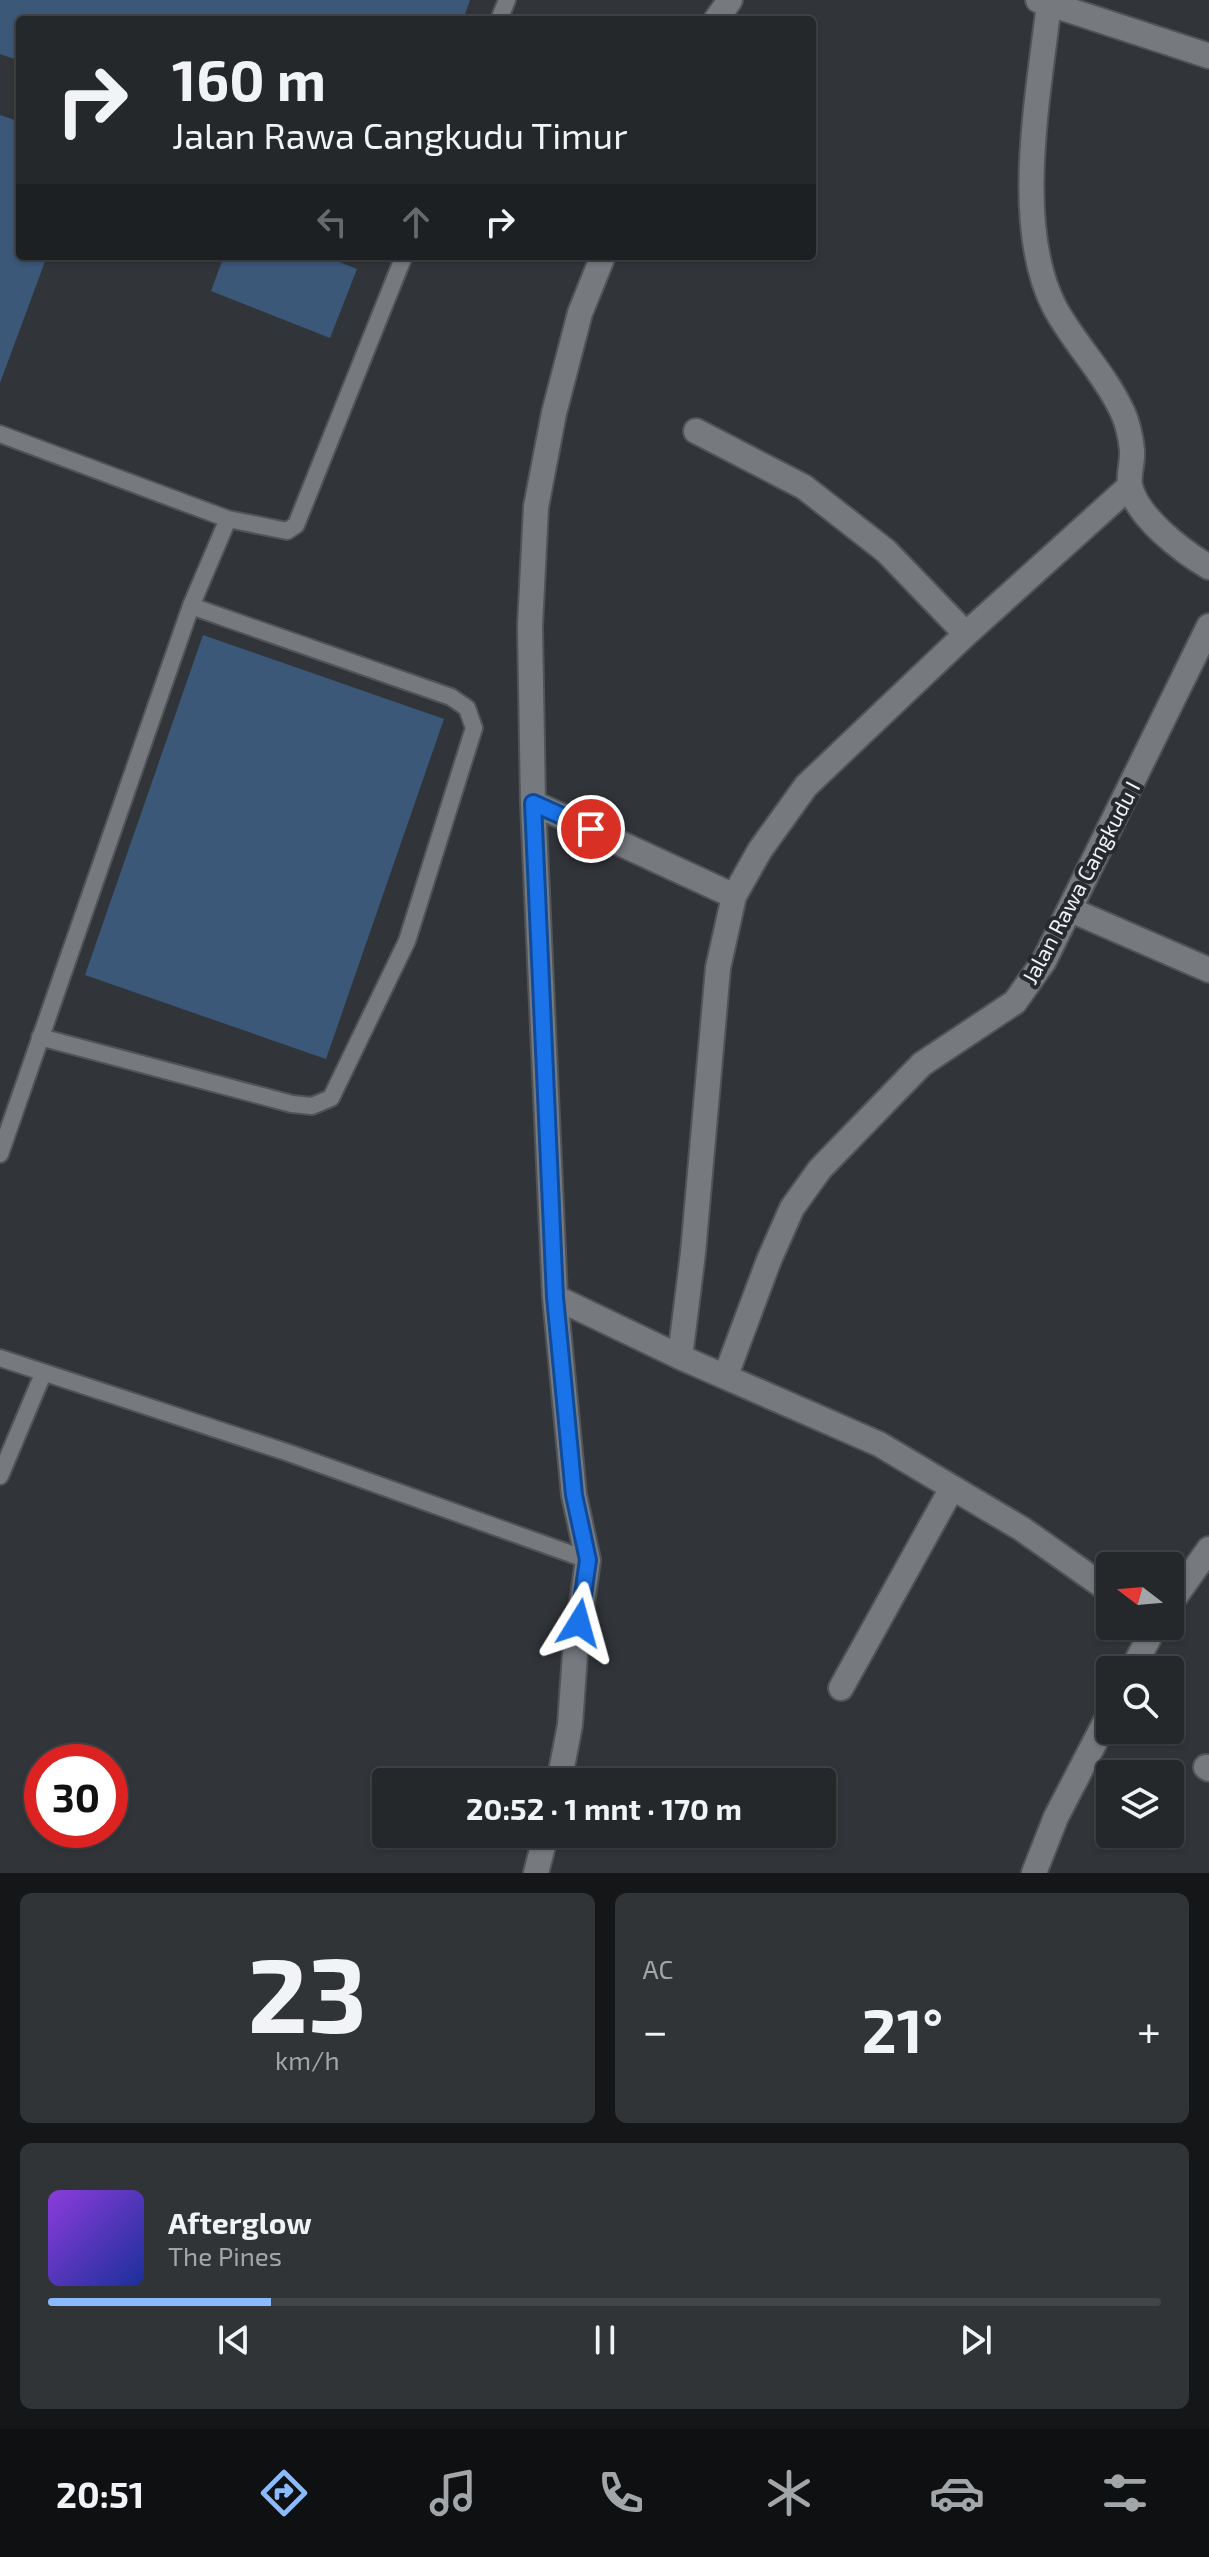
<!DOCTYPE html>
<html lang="id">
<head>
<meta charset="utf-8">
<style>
  body { margin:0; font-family:"Exo 2",sans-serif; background:#313437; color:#f1f3f6; height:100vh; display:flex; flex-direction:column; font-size:30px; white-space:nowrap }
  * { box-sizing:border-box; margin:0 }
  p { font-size:26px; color:#a3a6a9 }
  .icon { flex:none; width:44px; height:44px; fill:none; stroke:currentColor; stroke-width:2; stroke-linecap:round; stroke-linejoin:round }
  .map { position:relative; height:1873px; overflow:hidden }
  .details { display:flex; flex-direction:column; gap:20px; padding:20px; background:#141618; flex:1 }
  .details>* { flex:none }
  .top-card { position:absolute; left:16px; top:16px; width:800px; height:244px; border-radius:8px; box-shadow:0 2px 6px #0004,0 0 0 2px #424447; background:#25282b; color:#f1f3f6; overflow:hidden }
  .needle { width:52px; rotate:286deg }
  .buttons { position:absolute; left:1096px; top:1552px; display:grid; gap:16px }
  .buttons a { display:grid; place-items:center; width:88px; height:88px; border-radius:8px; background:#25282b; box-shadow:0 2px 6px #0004,0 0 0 2px #424447; font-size:40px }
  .speed { position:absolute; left:24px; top:1744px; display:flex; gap:16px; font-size:40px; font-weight:700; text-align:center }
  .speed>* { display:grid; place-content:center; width:104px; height:104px; border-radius:50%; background:#25282b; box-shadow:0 2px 6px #0004,0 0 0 2px #424447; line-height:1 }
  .speed .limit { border:12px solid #d22; background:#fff; color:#111 }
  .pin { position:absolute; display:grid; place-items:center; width:68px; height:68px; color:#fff; margin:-34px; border:4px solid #fff; border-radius:50%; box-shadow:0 2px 8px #0007 }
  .me { position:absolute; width:88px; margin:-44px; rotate:8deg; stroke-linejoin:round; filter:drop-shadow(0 0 6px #0008) }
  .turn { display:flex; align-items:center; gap:28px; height:168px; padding:0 24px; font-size:36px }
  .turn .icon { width:104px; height:104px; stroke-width:2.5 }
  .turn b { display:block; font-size:56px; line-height:68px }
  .lanes { display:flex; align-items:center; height:76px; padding:0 24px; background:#0003; justify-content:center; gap:40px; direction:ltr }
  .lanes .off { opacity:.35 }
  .big { font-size:60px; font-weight:700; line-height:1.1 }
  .details .tile { flex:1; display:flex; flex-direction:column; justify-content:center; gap:12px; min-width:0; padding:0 28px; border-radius:12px; background:#313437 }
  .details .dial { align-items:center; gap:0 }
  .dial b { font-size:104px; line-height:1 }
  .song { display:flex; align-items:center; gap:24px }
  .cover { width:96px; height:96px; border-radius:12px; background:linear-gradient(135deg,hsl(270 70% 55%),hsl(230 70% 35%)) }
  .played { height:8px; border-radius:4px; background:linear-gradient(90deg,#8abafc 20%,#424447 20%) }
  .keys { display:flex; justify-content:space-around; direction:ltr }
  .heat { display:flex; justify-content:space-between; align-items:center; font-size:44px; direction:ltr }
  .details .tiles { flex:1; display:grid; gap:20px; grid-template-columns:1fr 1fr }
  .tile:last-child { grid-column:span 2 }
  .trip { position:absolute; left:372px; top:1768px; width:464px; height:80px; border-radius:8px; background:#25282b; box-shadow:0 2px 6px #0004,0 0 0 2px #424447; font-weight:700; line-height:80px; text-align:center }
  .dock { display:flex; height:128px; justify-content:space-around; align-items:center; background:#0f1011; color:#a3a6a9 }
  .dock .icon { width:56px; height:56px }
  .dock .on { color:#8abafc }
  .dock b { font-size:36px; color:#f1f3f6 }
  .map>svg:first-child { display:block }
  .building { fill:#3b5879 }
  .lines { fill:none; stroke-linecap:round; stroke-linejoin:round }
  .lane-casing { stroke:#515457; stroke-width:20 }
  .street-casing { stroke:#515457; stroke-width:28 }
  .lane { stroke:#767a7f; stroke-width:16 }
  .street { stroke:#767a7f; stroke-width:24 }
  .route-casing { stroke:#114b97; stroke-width:20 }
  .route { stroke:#1a73e8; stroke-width:14 }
  .labels { text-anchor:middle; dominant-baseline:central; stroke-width:8; stroke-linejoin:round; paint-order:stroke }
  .street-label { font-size:22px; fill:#f0f3f5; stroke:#272b2f }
</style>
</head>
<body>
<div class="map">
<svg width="1209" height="1873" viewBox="0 0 1209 1873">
  <rect width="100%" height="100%" fill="#313539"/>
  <!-- building -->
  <path class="building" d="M0,0H470L463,20H20V61L0,54Z
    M0,115L20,122V256H47L0,383Z
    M224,256H324L357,269L330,338L211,291Z
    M203,635L444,719L326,1059L85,975Z"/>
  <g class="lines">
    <defs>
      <path id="lane" d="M499,20L507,0
        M0,434L228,519
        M40,1037L292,1104L312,1106L331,1098L407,941L474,728L467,708L451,697L191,606
        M0,1154L191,606L228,519L287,531L296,525L404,256
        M0,1358L289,1453L588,1560
        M0,1476L43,1374"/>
      <path id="street" d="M1038,0L1209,56
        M1049,3C1039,93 1012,226 1055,308C1074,343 1104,373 1121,409C1127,420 1131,438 1132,450C1133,462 1128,475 1130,486C1137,517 1183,552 1209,567
        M716,20L730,0
        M696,431L804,487L886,551L966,634
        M533,803L734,896
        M1071,910L1209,970
        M555,1297L680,1357L879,1444L1022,1529L1110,1591
        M680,1357L693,1253L718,968L734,896L760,850L806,786L966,634L1130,486
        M726,1375L769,1260L792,1208L820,1169L922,1064L1015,1002L1044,961L1209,626
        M1170,1604L1209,1549
        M1132,1670L1155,1626
        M841,1688L952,1488
        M1206,1767L1209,1769
        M559,1782L570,1725L575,1654L588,1560L574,1495L555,1297L533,803L530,626L536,507L554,413L580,313L603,256
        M536,1873L546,1834
        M1034,1873L1056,1817L1110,1713"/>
    </defs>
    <!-- lane casing -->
    <use href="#lane" class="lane-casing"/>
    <!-- street casing -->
    <use href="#street" class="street-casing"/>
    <!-- lane -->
    <use href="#lane" class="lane"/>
    <!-- street -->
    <use href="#street" class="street"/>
  </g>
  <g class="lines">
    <defs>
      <path id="route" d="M579,1623L588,1560L574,1495L555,1297L533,803L591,829"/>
    </defs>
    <!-- route casing -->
    <use href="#route" class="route-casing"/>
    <!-- route -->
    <use href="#route" class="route"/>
  </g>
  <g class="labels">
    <!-- street labels -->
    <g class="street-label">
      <text transform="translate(1080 882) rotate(-62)">Jalan Rawa Cangkudu I</text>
    </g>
  </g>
</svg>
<div class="buttons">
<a><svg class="needle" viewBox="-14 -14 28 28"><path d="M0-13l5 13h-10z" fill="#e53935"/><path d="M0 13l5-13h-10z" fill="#a3a6a9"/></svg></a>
<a><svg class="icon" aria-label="search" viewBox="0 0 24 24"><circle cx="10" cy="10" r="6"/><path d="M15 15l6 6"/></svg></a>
<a><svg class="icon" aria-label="layers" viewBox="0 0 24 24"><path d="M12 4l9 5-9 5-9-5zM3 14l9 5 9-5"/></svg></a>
</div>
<div class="speed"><div class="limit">30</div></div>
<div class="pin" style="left:591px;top:829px;background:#d93025"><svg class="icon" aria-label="arrive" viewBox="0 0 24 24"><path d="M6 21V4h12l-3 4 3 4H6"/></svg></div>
<svg class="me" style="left:579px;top:1623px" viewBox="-20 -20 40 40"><path d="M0-17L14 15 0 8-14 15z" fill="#1a73e8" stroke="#fff" stroke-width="4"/></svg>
<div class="trip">20:52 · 1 mnt · 170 m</div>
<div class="top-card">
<div class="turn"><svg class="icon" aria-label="right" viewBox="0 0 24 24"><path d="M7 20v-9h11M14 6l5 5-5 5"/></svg><div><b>160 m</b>Jalan Rawa Cangkudu Timur</div></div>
<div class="lanes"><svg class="icon off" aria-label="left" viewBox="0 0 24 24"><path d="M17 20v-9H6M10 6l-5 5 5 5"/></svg><svg class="icon off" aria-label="ahead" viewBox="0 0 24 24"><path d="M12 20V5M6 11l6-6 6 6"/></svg><svg class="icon" aria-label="right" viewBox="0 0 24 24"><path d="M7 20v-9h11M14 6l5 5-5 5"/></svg></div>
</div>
</div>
<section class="details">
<div class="tiles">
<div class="tile dial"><b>23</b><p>km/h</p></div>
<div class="tile"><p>AC</p>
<div class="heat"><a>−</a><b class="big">21°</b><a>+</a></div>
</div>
<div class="tile">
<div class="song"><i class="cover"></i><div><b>Afterglow</b><p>The Pines</p></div></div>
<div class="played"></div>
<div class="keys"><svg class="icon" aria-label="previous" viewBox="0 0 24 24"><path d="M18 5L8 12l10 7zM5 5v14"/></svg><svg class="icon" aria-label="pause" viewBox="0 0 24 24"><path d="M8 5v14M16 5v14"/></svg><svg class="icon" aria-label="next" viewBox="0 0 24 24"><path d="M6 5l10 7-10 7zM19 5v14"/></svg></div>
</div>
</div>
</section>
<nav class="dock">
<b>20:51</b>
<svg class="icon on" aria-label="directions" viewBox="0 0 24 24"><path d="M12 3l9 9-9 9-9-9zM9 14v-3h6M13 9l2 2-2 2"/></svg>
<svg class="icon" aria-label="music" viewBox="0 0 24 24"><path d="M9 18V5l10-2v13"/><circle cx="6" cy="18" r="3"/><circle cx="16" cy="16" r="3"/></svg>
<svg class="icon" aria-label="phone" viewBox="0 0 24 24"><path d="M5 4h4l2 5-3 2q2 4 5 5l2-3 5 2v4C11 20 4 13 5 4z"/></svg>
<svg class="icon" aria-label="climate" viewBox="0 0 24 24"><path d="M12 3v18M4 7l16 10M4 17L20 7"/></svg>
<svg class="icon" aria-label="car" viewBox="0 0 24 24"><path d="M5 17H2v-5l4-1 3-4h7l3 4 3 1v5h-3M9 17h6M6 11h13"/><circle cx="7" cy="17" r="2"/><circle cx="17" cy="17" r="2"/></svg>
<svg class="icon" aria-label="filters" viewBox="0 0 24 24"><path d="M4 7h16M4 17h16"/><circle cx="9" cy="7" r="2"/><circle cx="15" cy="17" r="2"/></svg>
</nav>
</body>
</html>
